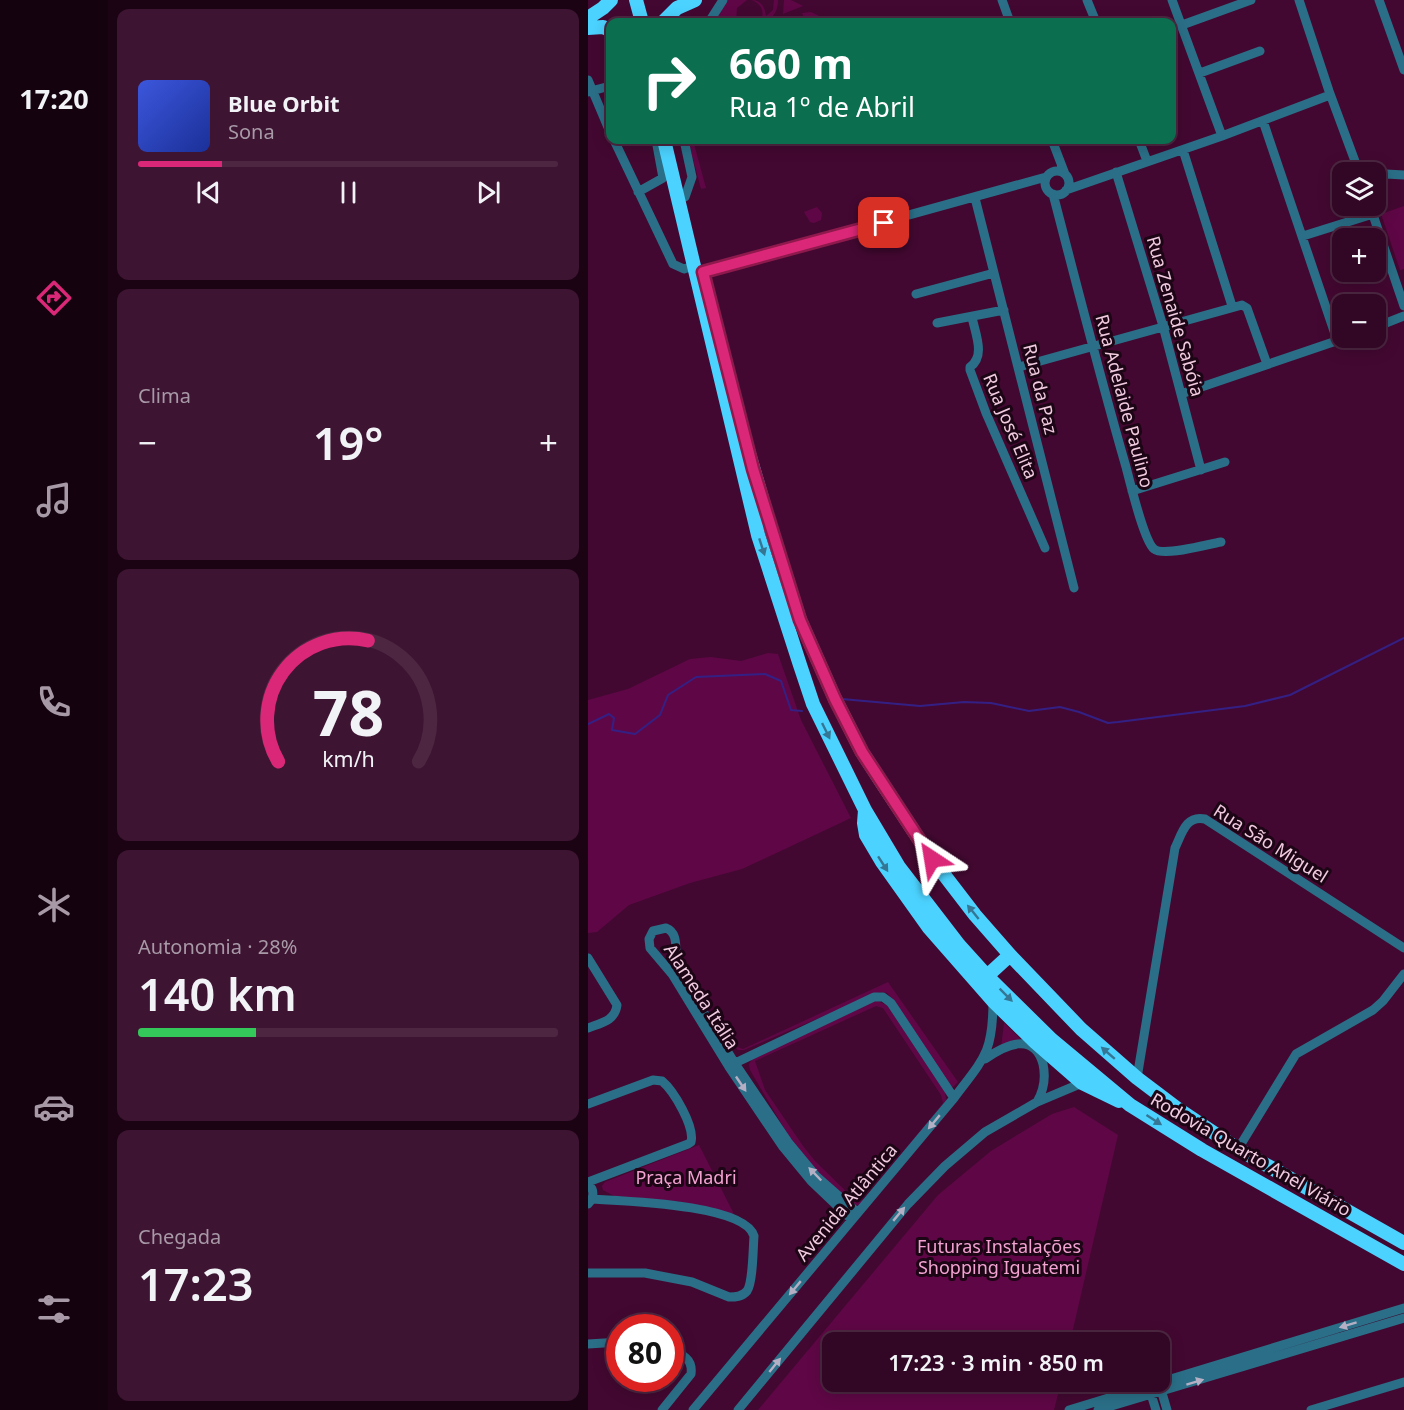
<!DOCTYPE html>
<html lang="pt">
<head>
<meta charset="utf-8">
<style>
  body { margin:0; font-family:"Noto Sans",sans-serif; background:#3d1432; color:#f1f3f6; height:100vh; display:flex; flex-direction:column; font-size:22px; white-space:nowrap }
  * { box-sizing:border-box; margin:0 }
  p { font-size:20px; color:#a899a7 }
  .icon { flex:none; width:33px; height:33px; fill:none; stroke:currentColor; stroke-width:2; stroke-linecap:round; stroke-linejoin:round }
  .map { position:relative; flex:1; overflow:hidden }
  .details { display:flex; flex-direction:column; gap:9px; padding:9px; background:#1c0314; width:480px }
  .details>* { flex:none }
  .guide { position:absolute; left:18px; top:18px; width:570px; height:126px; border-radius:12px; box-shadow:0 3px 15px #0003,0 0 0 2px #4d2742; background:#0b6e4f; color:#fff; overflow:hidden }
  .tools { position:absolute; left:744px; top:162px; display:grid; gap:12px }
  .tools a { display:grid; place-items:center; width:54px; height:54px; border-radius:12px; background:#320625; box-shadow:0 3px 15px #0003,0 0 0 2px #4d2742; font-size:30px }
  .speed { position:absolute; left:18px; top:1314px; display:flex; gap:12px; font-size:30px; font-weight:700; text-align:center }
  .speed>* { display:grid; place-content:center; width:78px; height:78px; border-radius:50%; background:#320625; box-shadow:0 3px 15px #0003,0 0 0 2px #4d2742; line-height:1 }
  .speed .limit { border:9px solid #d22; background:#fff; color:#111 }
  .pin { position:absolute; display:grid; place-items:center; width:51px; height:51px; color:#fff; margin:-26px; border-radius:12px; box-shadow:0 3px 9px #0006 }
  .me { position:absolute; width:66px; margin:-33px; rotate:327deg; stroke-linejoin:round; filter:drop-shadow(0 0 4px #0008) }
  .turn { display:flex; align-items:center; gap:21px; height:126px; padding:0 24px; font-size:27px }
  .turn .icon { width:78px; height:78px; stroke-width:2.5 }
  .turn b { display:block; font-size:42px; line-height:51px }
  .big { font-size:45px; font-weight:600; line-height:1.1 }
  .details .widget { flex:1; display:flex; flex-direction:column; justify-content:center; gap:9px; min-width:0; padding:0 21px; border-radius:12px; background:#3d1432 }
  .details .dial { align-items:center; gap:0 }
  .dial svg { height:156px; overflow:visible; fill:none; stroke:#4d2742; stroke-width:7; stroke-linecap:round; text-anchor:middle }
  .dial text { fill:#f1f3f6; stroke:none }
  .song { display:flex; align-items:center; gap:18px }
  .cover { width:72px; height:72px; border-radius:9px; background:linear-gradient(135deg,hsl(230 70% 55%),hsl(230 70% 35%)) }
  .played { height:6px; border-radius:3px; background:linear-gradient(90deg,#db2777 20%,#4d2742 20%) }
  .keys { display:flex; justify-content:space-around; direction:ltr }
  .heat { display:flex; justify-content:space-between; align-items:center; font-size:33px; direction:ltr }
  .charge { height:9px; border-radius:4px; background:linear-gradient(90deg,#34c759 28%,#4d2742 0) }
  .trip { position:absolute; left:234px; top:1332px; width:348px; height:60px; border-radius:12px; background:#320625; box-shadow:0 3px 15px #0003,0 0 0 2px #4d2742; font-weight:600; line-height:60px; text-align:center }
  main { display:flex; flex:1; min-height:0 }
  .dock { display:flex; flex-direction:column; width:108px; justify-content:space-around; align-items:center; background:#14020f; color:#a899a7 }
  .dock .icon { width:42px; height:42px }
  .dock .selected { color:#db2777 }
  .dock b { font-size:27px; color:#f1f3f6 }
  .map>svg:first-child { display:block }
  .green { fill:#5f0746; fill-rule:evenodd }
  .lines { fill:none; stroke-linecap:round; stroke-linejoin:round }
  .stream { stroke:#342084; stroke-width:2 }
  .minor { stroke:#2a6f87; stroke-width:9 }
  .highway { stroke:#4bd2fe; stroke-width:14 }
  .oneway { fill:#367695 }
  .oneway2 { fill:#b5afc5 }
  .route-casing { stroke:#8e194d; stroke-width:15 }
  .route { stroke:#db2777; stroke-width:10 }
  .labels { text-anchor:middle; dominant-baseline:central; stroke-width:6; stroke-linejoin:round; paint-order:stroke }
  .street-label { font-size:18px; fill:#f1cbe0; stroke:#1c0514 }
  .park-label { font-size:18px; fill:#f3a2d2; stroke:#1c0514 }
</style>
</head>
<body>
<main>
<nav class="dock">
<b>17:20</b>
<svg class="icon selected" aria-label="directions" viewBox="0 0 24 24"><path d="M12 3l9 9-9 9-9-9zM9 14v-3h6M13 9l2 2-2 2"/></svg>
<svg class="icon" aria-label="music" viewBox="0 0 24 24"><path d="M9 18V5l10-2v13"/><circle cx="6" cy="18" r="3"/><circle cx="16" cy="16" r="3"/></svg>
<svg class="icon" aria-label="phone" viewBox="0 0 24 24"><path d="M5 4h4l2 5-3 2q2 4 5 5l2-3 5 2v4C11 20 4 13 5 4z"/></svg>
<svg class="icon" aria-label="climate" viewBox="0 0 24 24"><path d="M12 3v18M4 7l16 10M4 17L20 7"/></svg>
<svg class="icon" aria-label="car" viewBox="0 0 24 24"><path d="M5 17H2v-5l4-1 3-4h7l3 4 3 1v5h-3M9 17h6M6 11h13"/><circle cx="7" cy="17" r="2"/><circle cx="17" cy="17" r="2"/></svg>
<svg class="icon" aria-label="filters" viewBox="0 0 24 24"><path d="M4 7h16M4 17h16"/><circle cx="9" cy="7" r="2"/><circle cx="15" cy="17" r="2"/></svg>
</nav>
<section class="details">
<div class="widget">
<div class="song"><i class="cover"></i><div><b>Blue Orbit</b><p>Sona</p></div></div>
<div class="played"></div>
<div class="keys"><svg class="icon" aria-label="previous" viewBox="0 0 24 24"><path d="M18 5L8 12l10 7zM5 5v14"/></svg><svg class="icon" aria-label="pause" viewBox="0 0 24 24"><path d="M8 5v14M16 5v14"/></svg><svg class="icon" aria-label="next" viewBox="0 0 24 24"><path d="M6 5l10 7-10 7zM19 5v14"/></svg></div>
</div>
<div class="widget"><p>Clima</p>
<div class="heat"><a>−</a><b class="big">19°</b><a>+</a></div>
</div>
<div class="widget dial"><svg viewBox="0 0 100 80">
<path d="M14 69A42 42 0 1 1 86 69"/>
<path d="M14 69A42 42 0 0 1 60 7" stroke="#db2777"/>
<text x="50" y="56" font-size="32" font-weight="700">78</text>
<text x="50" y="72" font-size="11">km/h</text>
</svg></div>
<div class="widget"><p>Autonomia · 28%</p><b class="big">140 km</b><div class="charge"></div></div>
<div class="widget"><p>Chegada</p><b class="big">17:23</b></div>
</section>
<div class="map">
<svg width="816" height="1410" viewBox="0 0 816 1410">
  <rect width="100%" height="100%" fill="#430831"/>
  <!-- green -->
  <path class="green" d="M140,0H159L149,8L148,22H126Z
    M163,0C173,0 177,7 178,16L185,10L186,0H190C190,10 186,19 176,21L174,18C176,9 172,3 163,0Z
    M196,0H203L215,6L195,14Z
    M223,12L231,16L236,22H218L214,13Z
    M100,140H105L118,188L113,189Z
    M816,206V269L812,270L793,214Z
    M229,207L234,213L233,220L226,223L222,222L216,212Z
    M180,653L190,654L213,720L263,818L154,869L102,883L41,905L9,932L0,933V700L40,689L102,659L123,657L153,661Z
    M300,982L370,1082L365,1087L362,1086L306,1001L299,993L292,992L156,1050H150L146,1046L155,1049Z
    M287,1001L292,1002L300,1006L357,1091L358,1100L272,1209L241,1184L210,1152L162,1070L161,1064L164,1059ZM288,1006L295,1008L353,1095L355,1103L276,1199L269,1202L227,1161L215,1146L177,1090L167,1061Z
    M416,1023L436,1042L413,1048Z
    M486,1107L530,1135L482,1342H244V1382H473L466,1410H170L350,1195L403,1151L464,1114Z
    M111,1145L146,1214L94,1202L26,1196L15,1190L14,1186L17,1182Z"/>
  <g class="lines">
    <!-- stream -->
    <path class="stream" d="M254,699L332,706L376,702L403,703L441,711L472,707L491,712L520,723L530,722L657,706L702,695L816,638
      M0,724L21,714L26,718L24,730L47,734L72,715L80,695L108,677L177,674L193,681L203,710L214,711"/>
    <!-- minor -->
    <path class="minor" d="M414,0L422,22
      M499,0L508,22
      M584,0L634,136
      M711,0L741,91L771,172
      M791,0L816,70
      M121,22L135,0
      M594,25L663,0
      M612,73L672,51
      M0,80L22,132
      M0,92L22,86
      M675,121L749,340
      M26,140L85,264L96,269L105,266
      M96,140L104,177L97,197
      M464,140L477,174
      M551,140L559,161
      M595,150L644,306
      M457 183a12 12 0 1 1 24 0a12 12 0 1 1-24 0Z
      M528,172L575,326L613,470
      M788,176L798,174L816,175
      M478,190L634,136L742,95
      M50,192L75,178L68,140
      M465,194C489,286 512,377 538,467C542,482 556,541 566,549C576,557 620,544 633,542
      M387,198L486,588
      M782,206L816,306
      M715,236L785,214
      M115,272L458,177
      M328,294L406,273
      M384,317C387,333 398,356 382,367V370L398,413L457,548
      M349,323L416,310
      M788,327L816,316
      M431,367L654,305L659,308L679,364
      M593,394L757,338
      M544,491L637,462
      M0,958L29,1005C27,1021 13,1023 0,1028
      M397,1059C417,1045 446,1031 455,1064C458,1078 456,1090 449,1102
      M143,1065L286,997H295L303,1003L366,1098
      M549,1078L587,848C594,833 598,815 617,819L816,948
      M0,1104L65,1080L74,1081C86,1091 107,1127 103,1142L100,1144L0,1182
      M650,1149L708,1054L785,1010L795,1001L816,974
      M0,1184C7,1190 6,1198 0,1204
      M264,1220L223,1181L195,1147L141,1067L84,974L62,948L61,939L65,931L78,928C94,934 84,957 91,972L146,1062L200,1142L229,1177L270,1213
      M0,1273H57L104,1282L141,1297C147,1297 154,1297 159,1291C165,1283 165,1248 166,1236C157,1204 35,1201 4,1199
      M0,1344L32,1342
      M572,1386L579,1410
      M562,1391L568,1410
      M74,1410L103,1374C105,1359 95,1354 82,1351
      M105,1410L366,1098C396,1058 405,1053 405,1001
      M150,1410L320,1204L357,1166L397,1132L449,1102L494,1083
      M481,1410L816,1308
      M510,1410L816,1318
      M723,1410L816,1382"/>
    <!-- highway -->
    <path class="highway" d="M48,0L54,22
      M0,18L15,8L23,0
      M75,22L89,8L107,0
      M0,28L15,27L22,30
      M76,140L170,535L212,665L225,704L277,810L311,867L371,945L399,976L464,1040L542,1105L614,1150L816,1264
      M155,433L181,522L212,620L247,699L274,752L292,780L344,859L387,915L422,955L493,1029L549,1078L590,1109L650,1149L816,1243
      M277,810L276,823L278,835L294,862L341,928L405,1001L447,1042L494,1083L531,1101
      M399,976L422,955"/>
  </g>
  <!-- one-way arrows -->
  <defs><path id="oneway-solid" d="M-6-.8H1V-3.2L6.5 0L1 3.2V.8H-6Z" transform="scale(1.5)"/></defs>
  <g class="oneway">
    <use href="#oneway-solid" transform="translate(174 547) rotate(72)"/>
    <use href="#oneway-solid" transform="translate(238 731) rotate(64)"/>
    <use href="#oneway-solid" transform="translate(295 864) rotate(57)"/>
    <use href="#oneway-solid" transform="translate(385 912) rotate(-129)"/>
    <use href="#oneway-solid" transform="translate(418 995) rotate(45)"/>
    <use href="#oneway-solid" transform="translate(520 1053) rotate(-139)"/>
    <use href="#oneway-solid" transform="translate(566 1120) rotate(33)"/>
  </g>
  <g class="oneway2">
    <use href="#oneway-solid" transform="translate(153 1084) rotate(56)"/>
    <use href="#oneway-solid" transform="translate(346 1122) rotate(130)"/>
    <use href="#oneway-solid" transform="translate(227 1174) rotate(-134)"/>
    <use href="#oneway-solid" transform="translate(311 1214) rotate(-50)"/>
    <use href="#oneway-solid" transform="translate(207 1288) rotate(130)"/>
    <use href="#oneway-solid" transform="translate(760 1325) rotate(163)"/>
    <use href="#oneway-solid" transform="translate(187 1365) rotate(-51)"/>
    <use href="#oneway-solid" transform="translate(607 1382) rotate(-17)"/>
  </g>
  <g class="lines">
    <defs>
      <path id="route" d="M296,223L115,272L165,469L212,620L247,699L274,752L344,859"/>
    </defs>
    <!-- route casing -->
    <use href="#route" class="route-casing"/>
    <!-- route -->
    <use href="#route" class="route"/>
  </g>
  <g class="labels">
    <!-- street labels -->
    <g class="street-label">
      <text transform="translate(588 316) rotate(74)">Rua Zenaide Sabóia</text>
      <text transform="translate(453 389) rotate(76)">Rua da Paz</text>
      <text transform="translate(537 401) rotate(75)">Rua Adelaide Paulino</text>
      <text transform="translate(423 426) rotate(67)">Rua José Elita</text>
      <text transform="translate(683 843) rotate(32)">Rua São Miguel</text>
      <text transform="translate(114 996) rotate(57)">Alameda Itália</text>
      <text transform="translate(663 1154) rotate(30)">Rodovia Quarto Anel Viário</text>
      <text transform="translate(258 1202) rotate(-50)">Avenida Atlântica</text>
    </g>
    <!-- park labels -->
    <g class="park-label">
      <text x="98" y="1177">Praça Madri</text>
      <text x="411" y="1246">Futuras Instalações<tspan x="411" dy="21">Shopping Iguatemi</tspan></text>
    </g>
  </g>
</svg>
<div class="tools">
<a><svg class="icon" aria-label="layers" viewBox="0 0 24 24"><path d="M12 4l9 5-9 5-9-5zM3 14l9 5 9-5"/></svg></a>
<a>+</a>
<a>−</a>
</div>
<div class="speed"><div class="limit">80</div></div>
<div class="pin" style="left:296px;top:223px;background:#d93025"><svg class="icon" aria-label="arrive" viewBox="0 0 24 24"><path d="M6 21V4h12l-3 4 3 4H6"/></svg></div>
<svg class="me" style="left:344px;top:859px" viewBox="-20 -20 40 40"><path d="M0-17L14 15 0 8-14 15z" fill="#db2777" stroke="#fff" stroke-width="4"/></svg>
<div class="trip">17:23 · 3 min · 850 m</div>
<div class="guide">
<div class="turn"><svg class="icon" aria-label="right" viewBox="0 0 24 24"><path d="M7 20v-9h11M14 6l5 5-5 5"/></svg><div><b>660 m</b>Rua 1º de Abril</div></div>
</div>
</div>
</main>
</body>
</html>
